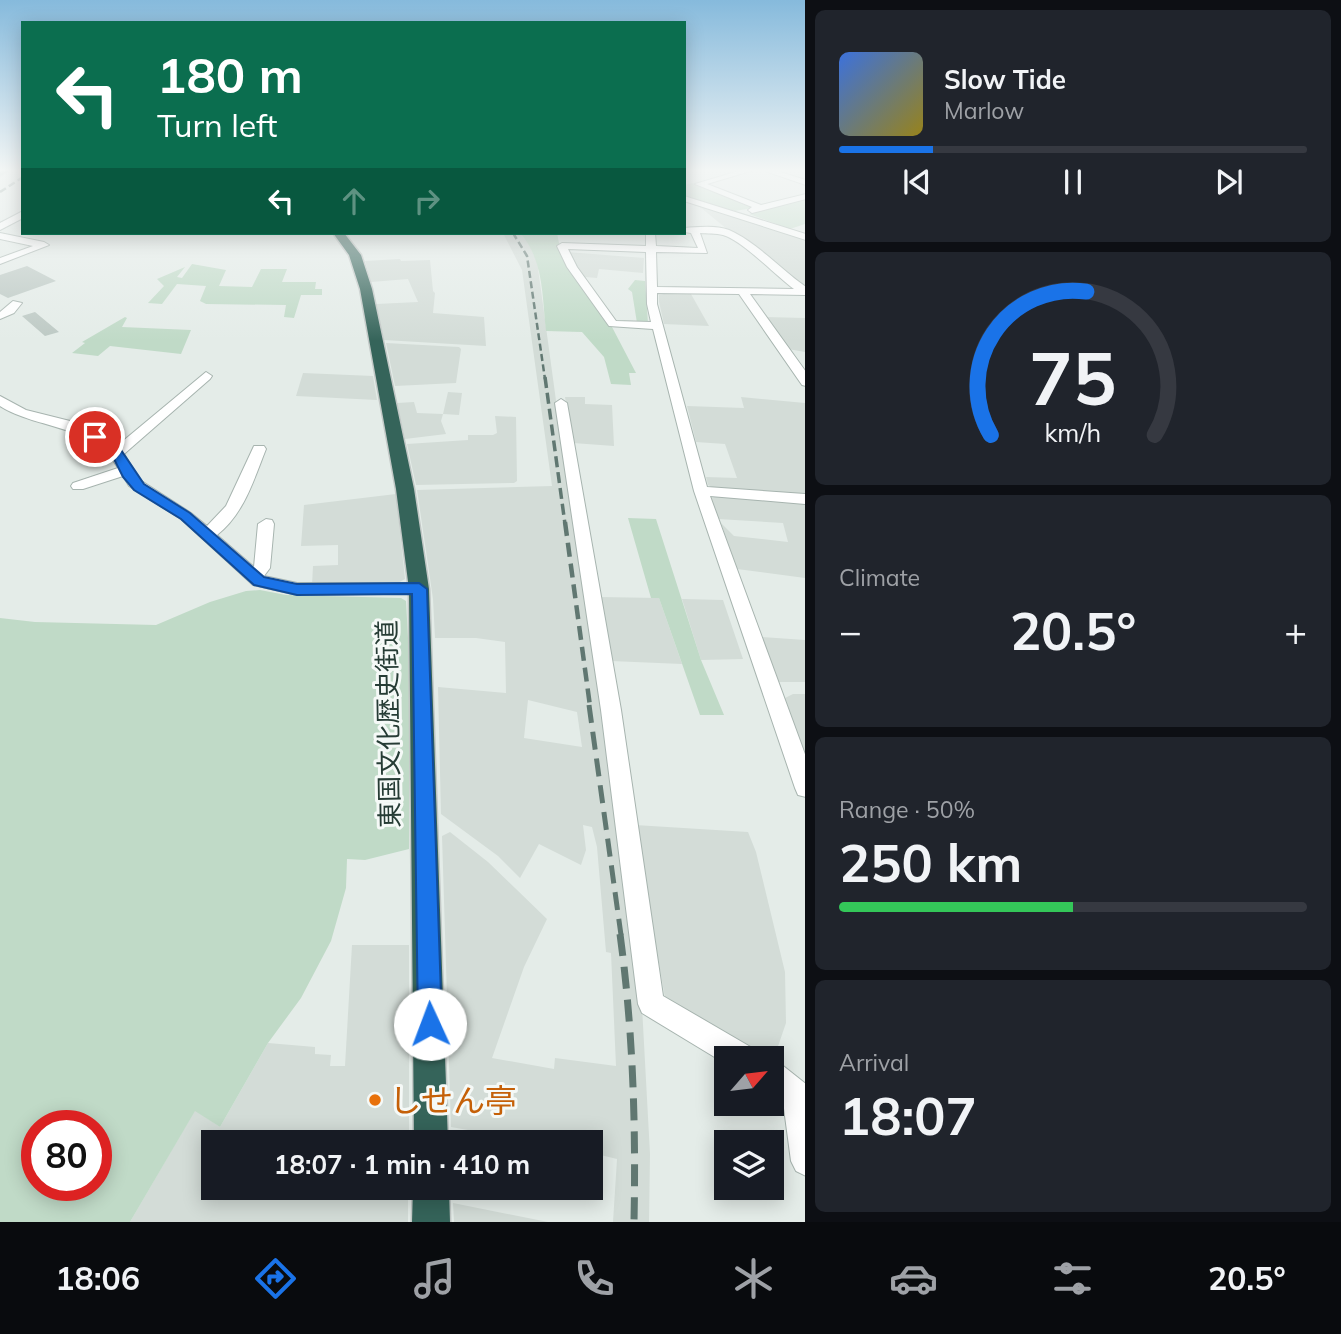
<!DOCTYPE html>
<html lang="en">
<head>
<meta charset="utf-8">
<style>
  body { margin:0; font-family:Mulish,"Noto Sans JP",sans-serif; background:#20242c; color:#f1f3f6; height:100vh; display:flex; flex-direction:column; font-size:26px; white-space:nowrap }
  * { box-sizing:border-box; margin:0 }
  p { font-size:23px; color:#9ea1a6 }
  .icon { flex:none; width:38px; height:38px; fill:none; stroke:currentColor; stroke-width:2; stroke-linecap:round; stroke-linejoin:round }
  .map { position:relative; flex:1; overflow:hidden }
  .drawer { display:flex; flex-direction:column; gap:10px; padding:10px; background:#0d0f14; width:536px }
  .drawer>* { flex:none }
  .top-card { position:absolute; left:21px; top:21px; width:665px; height:214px; border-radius:0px; box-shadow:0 4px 18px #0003; background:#0b6e4f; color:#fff; overflow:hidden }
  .needle { width:46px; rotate:62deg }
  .tools { position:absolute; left:714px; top:1046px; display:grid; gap:14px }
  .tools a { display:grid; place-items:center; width:70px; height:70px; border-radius:0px; background:#171b24; box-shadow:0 4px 18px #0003; font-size:35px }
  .speed { position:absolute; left:21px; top:1110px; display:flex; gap:14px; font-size:35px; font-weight:700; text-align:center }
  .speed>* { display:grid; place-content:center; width:91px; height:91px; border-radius:50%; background:#171b24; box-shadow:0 4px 18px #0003; line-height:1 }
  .speed .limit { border:10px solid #d22; background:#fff; color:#111 }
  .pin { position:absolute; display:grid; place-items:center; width:60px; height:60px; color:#fff; margin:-30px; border:4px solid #fff; border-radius:50%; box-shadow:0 2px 7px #0007 }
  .me { position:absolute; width:77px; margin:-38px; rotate:358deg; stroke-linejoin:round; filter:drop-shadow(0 0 5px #0008) }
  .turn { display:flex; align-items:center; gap:24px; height:147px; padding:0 21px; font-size:32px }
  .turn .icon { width:91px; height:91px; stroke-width:2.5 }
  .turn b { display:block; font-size:49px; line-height:60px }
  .lanes { display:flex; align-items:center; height:66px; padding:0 21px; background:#0003; justify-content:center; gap:35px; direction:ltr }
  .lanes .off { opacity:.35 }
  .big { font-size:52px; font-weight:700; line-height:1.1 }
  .drawer .widget { flex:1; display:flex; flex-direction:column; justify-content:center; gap:10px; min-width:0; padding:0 24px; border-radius:10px; background:#20242c }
  .drawer .dial { align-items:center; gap:0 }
  .dial svg { height:182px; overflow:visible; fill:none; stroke:#363941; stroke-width:7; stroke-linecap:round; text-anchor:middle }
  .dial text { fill:#f1f3f6; stroke:none }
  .song { display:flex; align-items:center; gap:21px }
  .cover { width:84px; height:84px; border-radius:10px; background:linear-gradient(135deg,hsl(220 70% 55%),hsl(50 70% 35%)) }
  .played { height:7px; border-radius:4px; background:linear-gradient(90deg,#1a73e8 20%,#363941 20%) }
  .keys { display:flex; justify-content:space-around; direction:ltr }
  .heat { display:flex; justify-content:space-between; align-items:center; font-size:38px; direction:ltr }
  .charge { height:10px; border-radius:5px; background:linear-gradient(90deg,#34c759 50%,#363941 0) }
  .trip { position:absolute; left:201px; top:1130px; width:402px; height:70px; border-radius:0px; background:#171b24; box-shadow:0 4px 18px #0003; font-weight:700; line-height:70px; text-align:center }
  .tabs { display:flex; height:112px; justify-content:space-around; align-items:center; background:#090b0e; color:#9ea1a6 }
  .tabs .icon { width:49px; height:49px }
  .tabs .selected { color:#1a73e8 }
  .tabs b { font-size:32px; color:#f1f3f6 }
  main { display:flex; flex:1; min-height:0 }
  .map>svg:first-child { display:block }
  .built { fill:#d3dcd7; fill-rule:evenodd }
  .green { fill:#c0dac7; fill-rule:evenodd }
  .building { fill:#bdc9c4 }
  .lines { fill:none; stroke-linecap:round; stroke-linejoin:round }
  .minor-casing { stroke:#a7b4af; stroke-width:2 }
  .major-casing { stroke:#c2c8c6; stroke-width:3 }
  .highway-casing { stroke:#c2c8c6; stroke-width:3 }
  .minor { fill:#fff; fill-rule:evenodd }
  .major { fill:#6e9c90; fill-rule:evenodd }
  .highway { fill:#35645a; fill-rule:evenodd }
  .rail-far4 { stroke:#607771; stroke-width:2.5; stroke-dasharray:7 3.5; stroke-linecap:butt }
  .rail-far3 { stroke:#607771; stroke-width:3.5; stroke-dasharray:11 5; stroke-linecap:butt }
  .rail-far2 { stroke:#607771; stroke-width:4.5; stroke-dasharray:14 7; stroke-linecap:butt }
  .rail-far1 { stroke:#607771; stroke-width:5; stroke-dasharray:18 9; stroke-linecap:butt }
  .rail { stroke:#607771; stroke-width:7; stroke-dasharray:22 11; stroke-linecap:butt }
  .route { fill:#1a73e8; stroke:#114b97; stroke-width:2 }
  .food-dot { fill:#e8710a; stroke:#f5f9f7; stroke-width:2.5 }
  .labels { text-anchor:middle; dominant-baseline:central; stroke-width:6; stroke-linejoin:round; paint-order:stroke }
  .street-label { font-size:26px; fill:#263c35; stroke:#f5f9f7 }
  .near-food-label { font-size:32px; fill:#c56008; stroke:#f5f9f7; text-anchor:start }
</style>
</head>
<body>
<main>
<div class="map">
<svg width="806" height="1222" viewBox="0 0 806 1222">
  <rect width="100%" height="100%" fill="#e4ece8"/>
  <!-- built -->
  <path class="built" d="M695,203L805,240V288L727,229Z
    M503,233H520L529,244L537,261L557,408L573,499L641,988L650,1154L649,1222H613L617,1159L592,1153V1143H540L451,1127L442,836L450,832L488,862L547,919L524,967L492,1058L554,1069L555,1058L616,1066L611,953L606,952L597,847L592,827L583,825L586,850L581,865L539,844L520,878L498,856L441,814L438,687L506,693L505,642L476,638H435L433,599L417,490L552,486L522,270ZM528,700L577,712L582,747L524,738Z
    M567,252L644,258L643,273L599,269L597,278L585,277Z
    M400,259L401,261L430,260L433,291L435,293L433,313L484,317L486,346L384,340L376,304L418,302L408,279L371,282L365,261Z
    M664,294H691L709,326L664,324L659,302V295Z
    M765,317L805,318V352L788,349Z
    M386,343L459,347L461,349L456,383L395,386Z
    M303,373L373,376L377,400L296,396Z
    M448,392L462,393L459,415L443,414L441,421L446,434L405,439L397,403L414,402L417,413L443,414Z
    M565,397H585V404L612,405L614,446L573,443Z
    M741,397L805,403V496L716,489L708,485L706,477L737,478L725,444L696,442L687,406L744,408Z
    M495,416L516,417L517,481L514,483L416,485L407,444L468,440V435H493L497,433Z
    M396,494L405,579L392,586L312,585L313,566L338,565V545L301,546L304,505Z
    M718,496L805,504V578L737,569L721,523L734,536L788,542L783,523L718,519L711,498Z
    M600,597L659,598L682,664L611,661Z
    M682,599L723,600L743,659L701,660Z
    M762,637L805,640V682H779Z
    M793,694H805V754L785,698Z
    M635,825L748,832L756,852L785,972L786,1023L773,1061L665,998Z
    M352,945H409V1143H214V1188H408V1222H130L195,1110L220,1127L268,1043L315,1047V1054L331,1055L330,1066H345Z
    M453,1203L548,1222H454Z"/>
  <!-- green -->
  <path class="green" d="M693,183L752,206L753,208L735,211L684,196V185Z
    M805,198V224L790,229L749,214Z
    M520,233H557L561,253L612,327L636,373H629L631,385L611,384L604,357L582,332L546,331C542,296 544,260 520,233Z
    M192,264L226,270L219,286L252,287L261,269H287L282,282H316L315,289H322V295H301L294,318L284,317L286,305L206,304L200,301L206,286L177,284L162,304L148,303L164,286L157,279L185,267L177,277L182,278Z
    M635,280L645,281L648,323H637L632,292L628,289Z
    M125,317L127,318L122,327L191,330L181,354L110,346L98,356L72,353L85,343L82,342Z
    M628,518L656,519L701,660L724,715H700L659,598H651Z
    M260,590L286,595L401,598L406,601L409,656V849L365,860L347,859L346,888L331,941L301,998L268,1043L220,1127L195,1111L130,1222H0V618L35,622L156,625L210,602L246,591ZM37,1125H96V1185H37Z"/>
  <!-- building -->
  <path class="building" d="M27,266L56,281L8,298L0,294V275Z
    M35,312L59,332L45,336L22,316Z"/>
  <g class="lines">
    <defs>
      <path id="minor" d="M742,170H754L707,184L761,205L806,194V199L752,213L748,210L752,207L695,184Z
        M762,170H774L806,180V185Z
        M684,196L806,234V240L684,201Z
        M23,211V218L0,230V223Z
        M684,228C697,227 717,225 729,230C758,243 780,269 806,287V295L750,294L806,372V386L802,385L739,294L657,293V304L707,487L806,494V504L710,496L806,757V797L798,795L795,788L694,491L653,329L609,326L567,267L557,246L562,243L646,246V233H655L656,246L698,248L691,233L684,232ZM700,233C707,234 716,233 723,235C743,241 775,275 794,289L657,287L656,252L707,253ZM568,249L646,252L647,304L651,322L616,321L577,267Z
        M0,233L44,242L49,245L0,264V258L33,246L0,239Z
        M13,301L22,303L14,313L0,319V312Z
        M206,372L212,376L210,379L124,454L140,480L191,513L207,526L226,506L254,446H264L266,449C254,479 244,514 217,535L254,567L258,524L266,519L272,520L274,524L270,568L264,576L297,583H419L425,585L428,589L425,593L297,595L253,585L181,519L129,486L123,476L83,489H73L71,486L73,483L118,468C94,424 38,430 0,406V396L26,410L78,423L117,446Z
        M561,399L567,403L621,710L663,996L754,1049L758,1059H726V1064L642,1013L638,1004L601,710L555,403Z
        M772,1061L782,1065L806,1084V1176L796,1171L791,1161L783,1101L772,1092Z"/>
      <path id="major" d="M0,170H10L0,176Z"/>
      <path id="highway" d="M333,233H344L361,255L372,289L414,489L429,589L448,1143H414L409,589L396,489L360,289L349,255Z
        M413,1188H449L450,1222H412Z"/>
    </defs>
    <!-- minor casing -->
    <use href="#minor" class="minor-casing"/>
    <!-- major casing -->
    <use href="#major" class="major-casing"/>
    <!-- highway casing -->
    <use href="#highway" class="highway-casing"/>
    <!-- minor -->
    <use href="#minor" class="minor"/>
    <!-- major -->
    <use href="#major" class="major"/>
    <!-- highway -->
    <use href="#highway" class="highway"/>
    <!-- rail-far4 -->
    <path class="rail-far4" d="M0,192L23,177
      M513,233L527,256L545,379"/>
    <!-- rail-far3 -->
    <path class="rail-far3" d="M545,377L565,524"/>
    <!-- rail-far2 -->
    <path class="rail-far2" d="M565,522L590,706"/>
    <!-- rail-far1 -->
    <path class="rail-far1" d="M589,705L621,935"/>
    <!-- rail -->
    <path class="rail" d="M620,934C633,1030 636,1125 634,1222"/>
  </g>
  <!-- sky -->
  <linearGradient id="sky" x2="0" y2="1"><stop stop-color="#86badc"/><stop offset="0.5" stop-color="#f3f6f5"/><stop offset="1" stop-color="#f3f6f5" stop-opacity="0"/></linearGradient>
  <rect width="806" height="341" fill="url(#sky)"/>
  <!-- route -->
  <path class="route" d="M95,433L121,450L144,484L190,513L264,577L297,584L419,583L427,589L442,1024L439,1032L430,1036L422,1032L418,1024L412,594L297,595L254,585L181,519L134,490L123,477L112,455L89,437Z"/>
  <!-- markers -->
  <circle class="food-dot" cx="375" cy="1100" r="7"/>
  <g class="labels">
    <!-- street labels -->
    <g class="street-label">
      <text transform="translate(388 724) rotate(-91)">東国文化歴史街道</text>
    </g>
    <!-- near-food labels -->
    <g class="near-food-label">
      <text x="389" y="1100">しせん亭</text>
    </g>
  </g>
</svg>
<div class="tools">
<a><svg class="needle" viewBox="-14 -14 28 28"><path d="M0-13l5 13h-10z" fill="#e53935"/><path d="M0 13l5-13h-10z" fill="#9ea1a6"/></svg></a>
<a><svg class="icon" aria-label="layers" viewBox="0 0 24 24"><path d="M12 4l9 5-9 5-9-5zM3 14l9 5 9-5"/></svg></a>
</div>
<div class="speed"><div class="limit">80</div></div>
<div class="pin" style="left:95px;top:437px;background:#d93025"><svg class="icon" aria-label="arrive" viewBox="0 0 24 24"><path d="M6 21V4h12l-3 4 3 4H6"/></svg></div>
<svg class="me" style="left:430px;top:1024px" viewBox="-20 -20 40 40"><circle r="19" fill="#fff"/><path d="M0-13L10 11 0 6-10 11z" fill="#1a73e8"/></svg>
<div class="trip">18:07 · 1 min · 410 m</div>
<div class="top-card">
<div class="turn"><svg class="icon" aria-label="left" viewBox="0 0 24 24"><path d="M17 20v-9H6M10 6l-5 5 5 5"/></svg><div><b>180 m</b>Turn left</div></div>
<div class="lanes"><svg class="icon" aria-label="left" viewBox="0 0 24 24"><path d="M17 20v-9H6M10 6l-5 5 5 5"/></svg><svg class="icon off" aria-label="ahead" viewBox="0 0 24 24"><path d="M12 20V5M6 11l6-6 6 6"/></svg><svg class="icon off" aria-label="right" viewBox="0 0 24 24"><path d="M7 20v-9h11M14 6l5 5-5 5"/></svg></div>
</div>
</div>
<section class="drawer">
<div class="widget">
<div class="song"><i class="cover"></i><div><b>Slow Tide</b><p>Marlow</p></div></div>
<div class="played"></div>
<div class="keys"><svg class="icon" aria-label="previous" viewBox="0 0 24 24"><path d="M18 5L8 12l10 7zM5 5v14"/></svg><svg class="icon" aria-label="pause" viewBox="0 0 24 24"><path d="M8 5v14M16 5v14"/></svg><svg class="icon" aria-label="next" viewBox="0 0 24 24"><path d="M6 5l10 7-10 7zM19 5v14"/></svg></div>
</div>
<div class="widget dial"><svg viewBox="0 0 100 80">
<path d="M14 69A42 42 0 1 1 86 69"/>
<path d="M14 69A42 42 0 0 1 56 6" stroke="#1a73e8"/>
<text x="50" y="56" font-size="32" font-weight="700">75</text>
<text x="50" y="72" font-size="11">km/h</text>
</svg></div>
<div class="widget"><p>Climate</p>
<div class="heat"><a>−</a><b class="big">20.5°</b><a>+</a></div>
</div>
<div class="widget"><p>Range · 50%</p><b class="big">250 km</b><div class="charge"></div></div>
<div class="widget"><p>Arrival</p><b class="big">18:07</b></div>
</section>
</main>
<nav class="tabs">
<b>18:06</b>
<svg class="icon selected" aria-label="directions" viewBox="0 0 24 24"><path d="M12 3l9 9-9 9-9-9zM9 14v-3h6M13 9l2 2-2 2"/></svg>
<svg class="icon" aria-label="music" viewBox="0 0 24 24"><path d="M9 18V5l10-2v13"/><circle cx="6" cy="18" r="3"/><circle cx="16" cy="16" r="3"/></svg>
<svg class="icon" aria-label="phone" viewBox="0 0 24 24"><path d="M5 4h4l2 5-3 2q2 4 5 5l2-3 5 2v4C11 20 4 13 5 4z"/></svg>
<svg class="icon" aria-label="climate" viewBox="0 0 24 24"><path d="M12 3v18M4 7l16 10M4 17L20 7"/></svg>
<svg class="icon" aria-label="car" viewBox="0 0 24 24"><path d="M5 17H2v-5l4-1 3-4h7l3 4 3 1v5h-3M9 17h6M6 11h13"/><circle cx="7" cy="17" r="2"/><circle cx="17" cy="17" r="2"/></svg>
<svg class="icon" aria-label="filters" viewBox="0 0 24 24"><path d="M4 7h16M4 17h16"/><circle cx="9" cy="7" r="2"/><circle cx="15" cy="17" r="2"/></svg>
<b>20.5°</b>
</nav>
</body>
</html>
